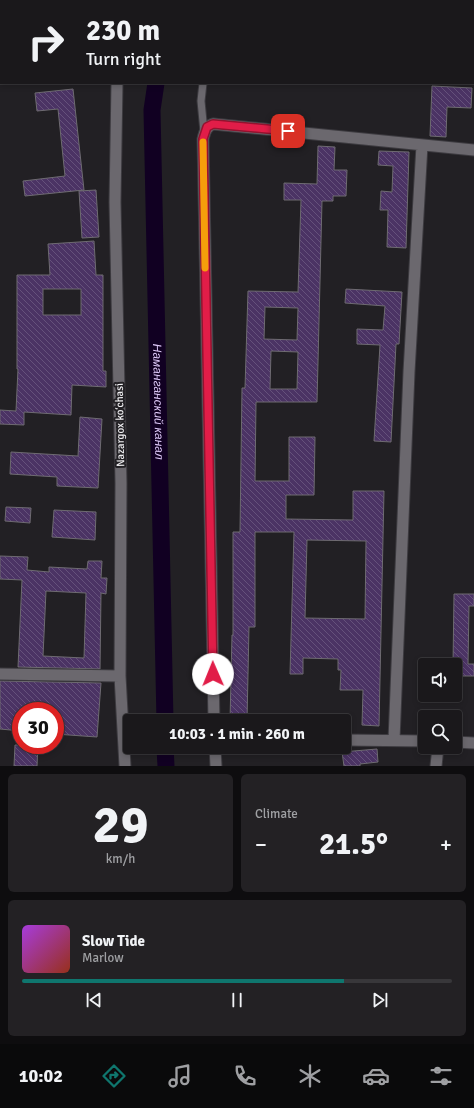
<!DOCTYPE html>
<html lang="en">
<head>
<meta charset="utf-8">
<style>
  body { margin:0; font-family:Signika,sans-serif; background:#232124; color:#f1f3f6; height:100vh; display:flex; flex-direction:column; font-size:15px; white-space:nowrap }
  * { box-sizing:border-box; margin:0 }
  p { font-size:13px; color:#9fa0a3 }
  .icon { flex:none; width:22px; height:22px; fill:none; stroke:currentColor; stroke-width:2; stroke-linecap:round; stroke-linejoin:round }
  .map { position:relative; height:766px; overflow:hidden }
  .details { display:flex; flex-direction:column; gap:8px; padding:8px; background:#0e0d0f; flex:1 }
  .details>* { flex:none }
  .top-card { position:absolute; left:0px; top:0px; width:474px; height:84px; box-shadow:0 2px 6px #0003,0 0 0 1px #38373a; background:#1a181b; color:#f1f3f6; overflow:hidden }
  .buttons { position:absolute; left:418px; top:658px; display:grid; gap:8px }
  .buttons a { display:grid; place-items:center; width:44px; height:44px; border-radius:4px; background:#1a181b; box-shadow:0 2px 6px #0003,0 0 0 1px #38373a; font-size:20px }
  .speed { position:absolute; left:12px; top:702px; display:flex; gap:8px; font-size:20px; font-weight:700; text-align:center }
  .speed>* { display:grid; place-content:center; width:52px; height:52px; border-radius:50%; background:#1a181b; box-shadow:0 2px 6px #0003,0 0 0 1px #38373a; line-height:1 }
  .speed .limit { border:6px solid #d22; background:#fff; color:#111 }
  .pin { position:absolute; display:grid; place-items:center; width:34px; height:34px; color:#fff; margin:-17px; border-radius:8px; box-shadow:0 2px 6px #0006 }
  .me { position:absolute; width:44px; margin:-22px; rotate:359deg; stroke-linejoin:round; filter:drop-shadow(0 0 3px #0008) }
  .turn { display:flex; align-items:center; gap:14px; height:84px; padding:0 20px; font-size:18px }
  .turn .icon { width:52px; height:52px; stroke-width:2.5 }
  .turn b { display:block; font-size:28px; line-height:34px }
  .big { font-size:30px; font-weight:800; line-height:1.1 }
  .details .widget { flex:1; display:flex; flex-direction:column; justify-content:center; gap:6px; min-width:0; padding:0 14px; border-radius:6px; background:#232124 }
  .details .dial { align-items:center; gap:0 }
  .dial b { font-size:52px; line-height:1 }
  .song { display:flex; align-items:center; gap:12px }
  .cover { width:48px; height:48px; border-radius:6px; background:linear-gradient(135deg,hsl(280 70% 55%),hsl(10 70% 35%)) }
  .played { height:4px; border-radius:2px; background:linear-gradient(90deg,#0f766e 75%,#38373a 75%) }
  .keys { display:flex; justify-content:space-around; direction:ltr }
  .heat { display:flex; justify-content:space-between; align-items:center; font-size:22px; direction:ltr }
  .details .tiles { flex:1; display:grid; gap:8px; grid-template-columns:1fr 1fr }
  .widget:last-child { grid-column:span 2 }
  .trip { position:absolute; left:123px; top:714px; width:228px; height:40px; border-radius:4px; background:#1a181b; box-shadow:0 2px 6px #0003,0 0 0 1px #38373a; font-weight:800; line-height:40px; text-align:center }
  .tabs { display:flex; height:64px; justify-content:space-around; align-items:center; background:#0a0a0b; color:#9fa0a3 }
  .tabs .icon { width:28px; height:28px }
  .tabs .on { color:#0f766e }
  .tabs b { font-size:18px; color:#f1f3f6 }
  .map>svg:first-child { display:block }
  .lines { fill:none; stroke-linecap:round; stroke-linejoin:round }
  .canal { stroke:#102; stroke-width:17 }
  .building { fill:url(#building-back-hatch); stroke:#6e6b71; fill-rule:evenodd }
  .service-casing { stroke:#3d3b40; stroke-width:9 }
  .minor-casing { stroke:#3d3b40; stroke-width:13 }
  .service { stroke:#6b686e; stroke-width:7 }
  .minor { stroke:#6b686e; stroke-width:11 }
  .route-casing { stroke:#92132f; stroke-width:10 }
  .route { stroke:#e11d48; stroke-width:7 }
  .slow { stroke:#f59e0b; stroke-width:7 }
  .labels { text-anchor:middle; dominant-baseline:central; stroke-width:4; stroke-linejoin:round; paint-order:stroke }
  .street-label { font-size:11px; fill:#efeef1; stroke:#222024 }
  .water-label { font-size:12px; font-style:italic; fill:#dfc9f9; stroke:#222024 }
</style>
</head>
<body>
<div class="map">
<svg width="474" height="766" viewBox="0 0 474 766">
  <defs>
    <pattern id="building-back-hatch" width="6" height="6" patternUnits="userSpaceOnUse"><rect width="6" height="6" fill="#4b3364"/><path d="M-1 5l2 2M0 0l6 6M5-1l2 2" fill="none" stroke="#65517b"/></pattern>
  </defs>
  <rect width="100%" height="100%" fill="#222024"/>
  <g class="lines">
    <!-- canal -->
    <g class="canal">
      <path d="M176,1V0"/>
      <path id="s1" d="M156,83L152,110L165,721"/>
      <path d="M165,747L166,766"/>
    </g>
  </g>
  <!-- building -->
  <path class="building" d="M432,86L472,88L471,108L447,107L446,137L430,136Z
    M73,89L84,190L25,196L23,181L65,176L58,109L37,111L35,93Z
    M318,146L335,147L334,170H347L346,196H333V201H322L317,402H256L255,481H289V437H315L314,495H286V519L353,520V491H384L379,726L362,725L363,690H340L341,670H338V659L303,658V674H290L294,532H255V627H249L247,721H230L232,635H233V532H240L242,388H245L248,291L298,292L301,200H284V183L317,184ZM265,307L298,308L297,340L264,339ZM271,351L298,352L297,389H270ZM307,540L366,541L365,619L305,618Z
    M379,151L409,152L406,248L387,247L388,210H380L381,191L392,192L393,166L378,165Z
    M96,190L99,237L82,238L79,191Z
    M94,241L96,275H103V371H106V387L72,385L71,415L24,412V425L0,424V410L16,411L18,369H17V275H50L48,244ZM43,289H81V315H43Z
    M346,289L402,292L399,344H396L391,442L374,441L380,345L357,344V329L383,330L385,306L345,303Z
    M80,417L102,419L98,488L57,486V477L10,474L11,452L78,456Z
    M6,507L31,508L30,523L5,521Z
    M54,510L96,512L95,540L52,537Z
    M0,556L28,557L27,570L49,572V567L87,569L88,561H102L101,578H107L106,594L101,593L100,669L18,667L22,580L0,579ZM46,591L86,593L84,658L43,656Z
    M454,594H474V606H469L468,664H474V676H455V665H453Z
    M0,681L101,683L97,737L55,734V711H21V731L0,729Z
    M15,745H38L37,766H14Z
    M377,749L378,762L360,764V766H344L342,752Z"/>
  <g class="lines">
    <defs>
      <path id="service" d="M224,1L225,0
        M203,83L201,101L204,132"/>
      <path id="minor" d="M123,1V0
        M0,74L1,75
        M117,83L115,202L121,483L120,676L125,766
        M0,674L120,676
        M123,720L183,721
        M214,721L203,139C205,131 206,127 213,124L474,150
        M344,740L425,741
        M394,740L409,372L422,145
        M455,742L474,743
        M215,747L216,766
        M436,766L438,747"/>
    </defs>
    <!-- service casing -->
    <use href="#service" class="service-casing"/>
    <!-- minor casing -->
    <use href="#minor" class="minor-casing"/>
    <!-- service -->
    <use href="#service" class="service"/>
    <!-- minor -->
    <use href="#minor" class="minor"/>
  </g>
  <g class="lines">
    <defs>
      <path id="route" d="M213,674L203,139L207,127L213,124L288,131"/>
    </defs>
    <!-- route casing -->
    <use href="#route" class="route-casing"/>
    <!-- route -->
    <use href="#route" class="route"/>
    <!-- slow -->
    <path class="slow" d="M203,142L205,268"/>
  </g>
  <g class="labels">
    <!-- street labels -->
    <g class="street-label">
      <text transform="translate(120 425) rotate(-91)">Nazargox koʻchasi</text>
    </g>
    <!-- water labels -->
    <g class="water-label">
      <text stroke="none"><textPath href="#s1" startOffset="319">Наманганский канал</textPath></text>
    </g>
  </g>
</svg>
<div class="buttons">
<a><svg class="icon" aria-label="sound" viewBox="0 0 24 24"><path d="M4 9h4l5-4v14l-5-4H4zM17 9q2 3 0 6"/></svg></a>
<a><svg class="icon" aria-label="search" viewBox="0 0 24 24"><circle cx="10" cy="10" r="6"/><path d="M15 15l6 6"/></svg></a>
</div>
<div class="speed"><div class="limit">30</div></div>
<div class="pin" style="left:288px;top:131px;background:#d93025"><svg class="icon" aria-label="arrive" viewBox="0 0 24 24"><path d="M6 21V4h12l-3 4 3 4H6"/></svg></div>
<svg class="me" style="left:213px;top:674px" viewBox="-20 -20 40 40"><circle r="19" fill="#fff"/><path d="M0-13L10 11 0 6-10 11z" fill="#e11d48"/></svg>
<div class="trip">10:03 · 1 min · 260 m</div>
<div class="top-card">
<div class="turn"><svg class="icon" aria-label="right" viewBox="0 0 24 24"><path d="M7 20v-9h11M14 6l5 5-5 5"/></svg><div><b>230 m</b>Turn right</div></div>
</div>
</div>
<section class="details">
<div class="tiles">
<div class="widget dial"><b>29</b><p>km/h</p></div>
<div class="widget"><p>Climate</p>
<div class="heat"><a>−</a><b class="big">21.5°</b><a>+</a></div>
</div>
<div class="widget">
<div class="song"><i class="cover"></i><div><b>Slow Tide</b><p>Marlow</p></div></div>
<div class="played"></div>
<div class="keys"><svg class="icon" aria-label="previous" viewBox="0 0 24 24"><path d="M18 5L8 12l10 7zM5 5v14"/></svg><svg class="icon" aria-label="pause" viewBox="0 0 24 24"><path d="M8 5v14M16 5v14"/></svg><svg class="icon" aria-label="next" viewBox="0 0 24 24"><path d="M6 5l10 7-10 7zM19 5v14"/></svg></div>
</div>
</div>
</section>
<nav class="tabs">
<b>10:02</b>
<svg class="icon on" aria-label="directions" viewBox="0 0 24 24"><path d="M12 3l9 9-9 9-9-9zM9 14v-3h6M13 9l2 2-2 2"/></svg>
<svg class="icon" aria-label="music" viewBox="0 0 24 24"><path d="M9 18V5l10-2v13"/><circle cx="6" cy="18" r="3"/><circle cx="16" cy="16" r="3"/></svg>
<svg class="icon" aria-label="phone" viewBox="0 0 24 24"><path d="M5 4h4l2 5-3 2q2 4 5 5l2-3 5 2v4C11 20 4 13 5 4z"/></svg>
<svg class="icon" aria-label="climate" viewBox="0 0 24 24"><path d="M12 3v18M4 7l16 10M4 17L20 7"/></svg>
<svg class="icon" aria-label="car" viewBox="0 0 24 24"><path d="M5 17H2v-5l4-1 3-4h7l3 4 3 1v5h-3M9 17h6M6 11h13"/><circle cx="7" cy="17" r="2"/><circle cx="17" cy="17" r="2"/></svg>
<svg class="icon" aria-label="filters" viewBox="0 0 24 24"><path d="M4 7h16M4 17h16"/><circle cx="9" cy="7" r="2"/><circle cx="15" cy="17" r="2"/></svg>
</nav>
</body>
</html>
